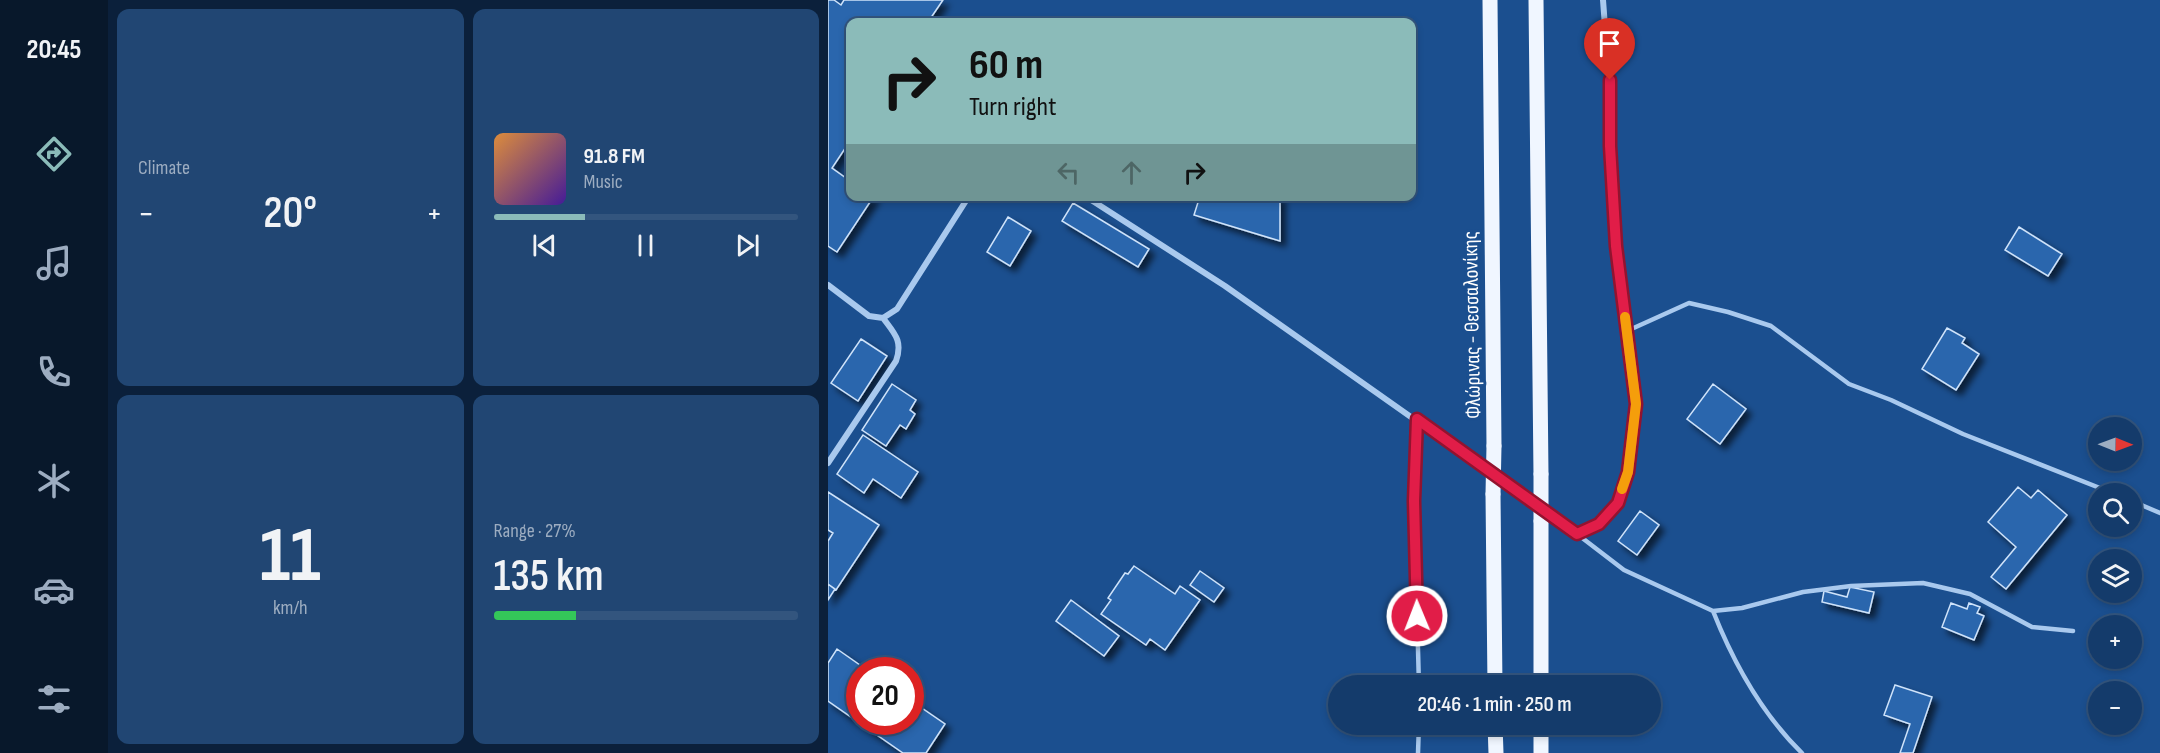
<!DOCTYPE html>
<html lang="en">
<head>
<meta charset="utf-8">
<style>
  body { margin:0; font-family:"Sofia Sans Condensed",sans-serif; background:#214673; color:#f1f3f6; height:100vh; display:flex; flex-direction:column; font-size:22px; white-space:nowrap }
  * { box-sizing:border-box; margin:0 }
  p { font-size:20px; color:#9dadc1 }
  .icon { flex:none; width:33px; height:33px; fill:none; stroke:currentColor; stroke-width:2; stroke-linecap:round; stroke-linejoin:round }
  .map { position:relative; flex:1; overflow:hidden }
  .panel { display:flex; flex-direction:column; gap:9px; padding:9px; background:#0b203b; width:720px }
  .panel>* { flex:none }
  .guide { position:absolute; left:18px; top:18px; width:570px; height:183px; border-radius:12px; box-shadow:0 3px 9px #0003,0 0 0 2px #33557e; background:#8bbbb9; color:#111; overflow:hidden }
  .needle { width:39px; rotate:91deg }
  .tools { position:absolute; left:1260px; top:417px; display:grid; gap:12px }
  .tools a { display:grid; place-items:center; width:54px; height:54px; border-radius:50%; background:#143b6b; box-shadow:0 3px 9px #0003,0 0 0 2px #33557e; font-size:30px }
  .speed { position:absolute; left:18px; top:657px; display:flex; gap:12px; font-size:30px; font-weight:700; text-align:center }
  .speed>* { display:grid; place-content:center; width:78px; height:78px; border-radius:50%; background:#143b6b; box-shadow:0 3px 9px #0003,0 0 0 2px #33557e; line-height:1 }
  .speed .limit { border:9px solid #d22; background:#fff; color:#111 }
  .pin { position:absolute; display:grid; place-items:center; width:51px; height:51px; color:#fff; margin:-62px -26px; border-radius:50% 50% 50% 0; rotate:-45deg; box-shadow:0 0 6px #0007 }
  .pin .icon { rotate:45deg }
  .me { position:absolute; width:66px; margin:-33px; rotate:359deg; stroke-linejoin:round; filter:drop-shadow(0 0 4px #0008) }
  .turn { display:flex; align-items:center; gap:21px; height:126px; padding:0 24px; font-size:27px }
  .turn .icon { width:78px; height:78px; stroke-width:2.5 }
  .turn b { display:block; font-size:42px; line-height:51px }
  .lanes { display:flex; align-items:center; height:57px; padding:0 24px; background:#0003; justify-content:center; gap:30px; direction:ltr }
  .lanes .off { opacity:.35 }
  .big { font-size:45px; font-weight:600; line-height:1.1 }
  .panel .tile { flex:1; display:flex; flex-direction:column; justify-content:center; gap:9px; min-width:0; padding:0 21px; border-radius:12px; background:#214673 }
  .panel .dial { align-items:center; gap:0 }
  .dial b { font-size:78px; line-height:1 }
  .song { display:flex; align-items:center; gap:18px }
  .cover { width:72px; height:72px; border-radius:9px; background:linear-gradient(135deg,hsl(30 70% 55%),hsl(260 70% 35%)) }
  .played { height:6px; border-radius:3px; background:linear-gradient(90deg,#8bbbb9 30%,#33557e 30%) }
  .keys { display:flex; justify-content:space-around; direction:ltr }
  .heat { display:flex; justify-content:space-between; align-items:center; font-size:33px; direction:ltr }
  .charge { height:9px; border-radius:4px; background:linear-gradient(90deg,#34c759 27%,#33557e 0) }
  .panel .tiles { flex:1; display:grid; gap:9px; grid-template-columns:repeat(2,1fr) }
  .trip { position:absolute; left:500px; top:675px; width:333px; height:60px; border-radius:30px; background:#143b6b; box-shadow:0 3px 9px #0003,0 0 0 2px #33557e; font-weight:600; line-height:60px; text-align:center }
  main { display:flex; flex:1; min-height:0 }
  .dock { display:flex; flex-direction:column; width:108px; justify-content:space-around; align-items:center; background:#08182b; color:#9dadc1 }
  .dock .icon { width:42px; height:42px }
  .dock .selected { color:#8bbbb9 }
  .dock b { font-size:27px; color:#f1f3f6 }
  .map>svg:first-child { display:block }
  .building { fill:#2a66ad; stroke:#cfe3fa; stroke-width:1.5; filter:url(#shadow) }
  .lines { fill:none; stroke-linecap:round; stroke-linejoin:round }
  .service { stroke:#a9c9ee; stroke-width:4.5 }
  .minor { stroke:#a9c9ee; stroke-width:6 }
  .primary { stroke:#f0f6ff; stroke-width:15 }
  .primary-bridge { stroke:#f0f6ff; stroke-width:15 }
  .route-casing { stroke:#92132f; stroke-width:15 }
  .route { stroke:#e11d48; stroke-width:10 }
  .slow { stroke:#f59e0b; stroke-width:10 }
  .labels { text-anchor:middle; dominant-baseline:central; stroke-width:6; stroke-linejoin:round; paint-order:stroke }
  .street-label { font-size:21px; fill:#fff; stroke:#1b4f8f }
</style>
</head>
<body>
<main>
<nav class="dock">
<b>20:45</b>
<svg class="icon selected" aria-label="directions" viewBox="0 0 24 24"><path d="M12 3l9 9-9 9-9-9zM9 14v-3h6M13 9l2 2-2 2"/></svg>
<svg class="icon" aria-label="music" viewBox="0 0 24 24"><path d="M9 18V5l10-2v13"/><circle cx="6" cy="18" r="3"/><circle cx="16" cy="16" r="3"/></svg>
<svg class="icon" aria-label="phone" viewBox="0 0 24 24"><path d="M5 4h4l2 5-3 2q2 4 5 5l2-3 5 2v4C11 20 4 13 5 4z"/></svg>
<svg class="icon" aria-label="climate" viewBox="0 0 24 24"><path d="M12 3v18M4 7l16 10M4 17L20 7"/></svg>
<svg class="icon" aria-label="car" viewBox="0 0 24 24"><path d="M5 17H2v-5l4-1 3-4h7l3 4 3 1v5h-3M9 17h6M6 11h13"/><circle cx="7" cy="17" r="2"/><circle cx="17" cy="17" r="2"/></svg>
<svg class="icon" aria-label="filters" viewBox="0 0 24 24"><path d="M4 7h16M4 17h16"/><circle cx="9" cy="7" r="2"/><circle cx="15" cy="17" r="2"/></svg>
</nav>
<section class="panel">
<div class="tiles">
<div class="tile"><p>Climate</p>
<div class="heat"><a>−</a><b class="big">20°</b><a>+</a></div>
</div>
<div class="tile">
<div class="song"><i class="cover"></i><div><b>91.8 FM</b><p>Music</p></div></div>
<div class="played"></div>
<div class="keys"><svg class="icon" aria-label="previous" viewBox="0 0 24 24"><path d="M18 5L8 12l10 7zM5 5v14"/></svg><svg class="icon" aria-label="pause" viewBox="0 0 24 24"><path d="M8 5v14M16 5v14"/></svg><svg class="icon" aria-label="next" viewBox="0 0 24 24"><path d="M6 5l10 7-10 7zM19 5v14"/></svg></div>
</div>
<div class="tile dial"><b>11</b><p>km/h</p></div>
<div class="tile"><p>Range · 27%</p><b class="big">135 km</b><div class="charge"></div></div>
</div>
</section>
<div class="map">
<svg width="1332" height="753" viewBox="0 0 1332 753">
  <defs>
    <filter id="shadow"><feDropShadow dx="5.5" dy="5.5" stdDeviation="3" flood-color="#0009"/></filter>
  </defs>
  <rect width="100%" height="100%" fill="#1b4f8f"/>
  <!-- building -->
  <path class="building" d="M0,0H6L13,5L16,0H115L100,22H22V141L4,168L22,181V196H46L9,252L0,246Z
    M372,196H452V241L366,215Z
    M245,203L321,249L310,267L234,221Z
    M180,217L203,231L182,266L159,252Z
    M1191,227L1234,254L1220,276L1177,250Z
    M1119,328L1137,338L1134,343L1151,354L1128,390L1094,369Z
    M33,339L59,356L30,401L3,383Z
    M64,384L88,400L82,410L87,414L78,429L72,425L58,446L34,430Z
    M885,384L918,409L892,444L859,419Z
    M35,435L90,472L73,498L45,479L36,493L9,474Z
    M1190,487L1203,498L1210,490L1239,515L1178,589L1163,577L1188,547L1160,522Z
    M0,492L51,525L8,590L0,584V541L5,533L0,530Z
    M812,511L831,525L809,555L790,541Z
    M306,566L347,594L352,586L372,600L337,650L322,639L318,645L273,614L283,600L280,598L297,573L300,574Z
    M372,571L396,588L386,602L362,585Z
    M0,584L7,589L0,600Z
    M1022,587L1046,592L1041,613L994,602L996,591L1019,597Z
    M243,600L291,636L276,656L228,621Z
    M1123,603L1139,609L1141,603L1152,607L1149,613L1156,616L1146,640L1114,627Z
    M9,649L39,670H32V722H82V700L117,724L98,753H75L0,701V663Z
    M1067,685L1104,697L1085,753H1072L1082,724L1056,715Z"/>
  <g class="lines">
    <!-- service -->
    <path class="service" d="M799,331L861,303L900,312L943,326L1021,384L1063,400L1135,434L1287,494
      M589,419L586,501L591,686
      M1304,501L1332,513
      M749,534L796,570L885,611L914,608L975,592L1023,586L1095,583L1142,594L1204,627L1245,631
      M885,611C906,664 933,713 974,753
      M590,753L591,724"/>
    <!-- minor -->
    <path class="minor" d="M257,196L397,286L749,534L771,524L790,503L800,472L808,404L788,246L782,146L781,80L775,0
      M0,285L41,316L55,318L69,309L141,196
      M0,463L68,361C75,341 67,334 55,318"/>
    <!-- primary -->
    <path class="primary" d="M662,0L666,446
      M708,0L713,474
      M665,494L667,686
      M713,686V521
      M667,724L668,753
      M713,753V724"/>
    <!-- primary-bridge -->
    <path class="primary-bridge" d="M713,474V521
      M665,494L666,446"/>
  </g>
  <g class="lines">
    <defs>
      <path id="route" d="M589,616L586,501L589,419L749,534L771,524L790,503L800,472L808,404L788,246L782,146V80"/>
    </defs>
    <!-- route casing -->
    <use href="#route" class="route-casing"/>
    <!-- route -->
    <use href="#route" class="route"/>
    <!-- slow -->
    <path class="slow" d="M794,489L800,472L808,404L797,317"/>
  </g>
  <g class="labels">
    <!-- street labels -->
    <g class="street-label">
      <text transform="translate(644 325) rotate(-91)">Φλώρινας - Θεσσαλονίκης</text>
    </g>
  </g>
</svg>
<div class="tools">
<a><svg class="needle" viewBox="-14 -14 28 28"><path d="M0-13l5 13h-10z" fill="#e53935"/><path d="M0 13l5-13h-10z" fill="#9dadc1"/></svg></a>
<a><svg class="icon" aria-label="search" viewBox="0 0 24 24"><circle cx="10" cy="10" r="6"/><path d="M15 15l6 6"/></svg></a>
<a><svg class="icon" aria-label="layers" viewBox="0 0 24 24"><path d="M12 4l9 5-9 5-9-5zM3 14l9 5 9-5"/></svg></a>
<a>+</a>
<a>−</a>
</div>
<div class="speed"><div class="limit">20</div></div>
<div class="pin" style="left:782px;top:80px;background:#d93025"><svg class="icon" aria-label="arrive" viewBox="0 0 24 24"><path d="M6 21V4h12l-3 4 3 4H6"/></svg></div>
<svg class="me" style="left:589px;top:616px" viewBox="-20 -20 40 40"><circle r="17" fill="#e11d48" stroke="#fff" stroke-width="3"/><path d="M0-11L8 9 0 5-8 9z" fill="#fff"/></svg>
<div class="trip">20:46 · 1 min · 250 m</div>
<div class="guide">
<div class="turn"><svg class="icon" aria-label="right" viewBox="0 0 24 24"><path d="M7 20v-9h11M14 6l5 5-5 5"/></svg><div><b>60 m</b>Turn right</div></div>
<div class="lanes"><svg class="icon off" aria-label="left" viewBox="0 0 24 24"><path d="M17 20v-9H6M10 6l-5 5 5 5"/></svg><svg class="icon off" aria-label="ahead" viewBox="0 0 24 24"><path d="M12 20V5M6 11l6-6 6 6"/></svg><svg class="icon" aria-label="right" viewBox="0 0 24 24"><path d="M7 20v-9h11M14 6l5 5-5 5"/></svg></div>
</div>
</div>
</main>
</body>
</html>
